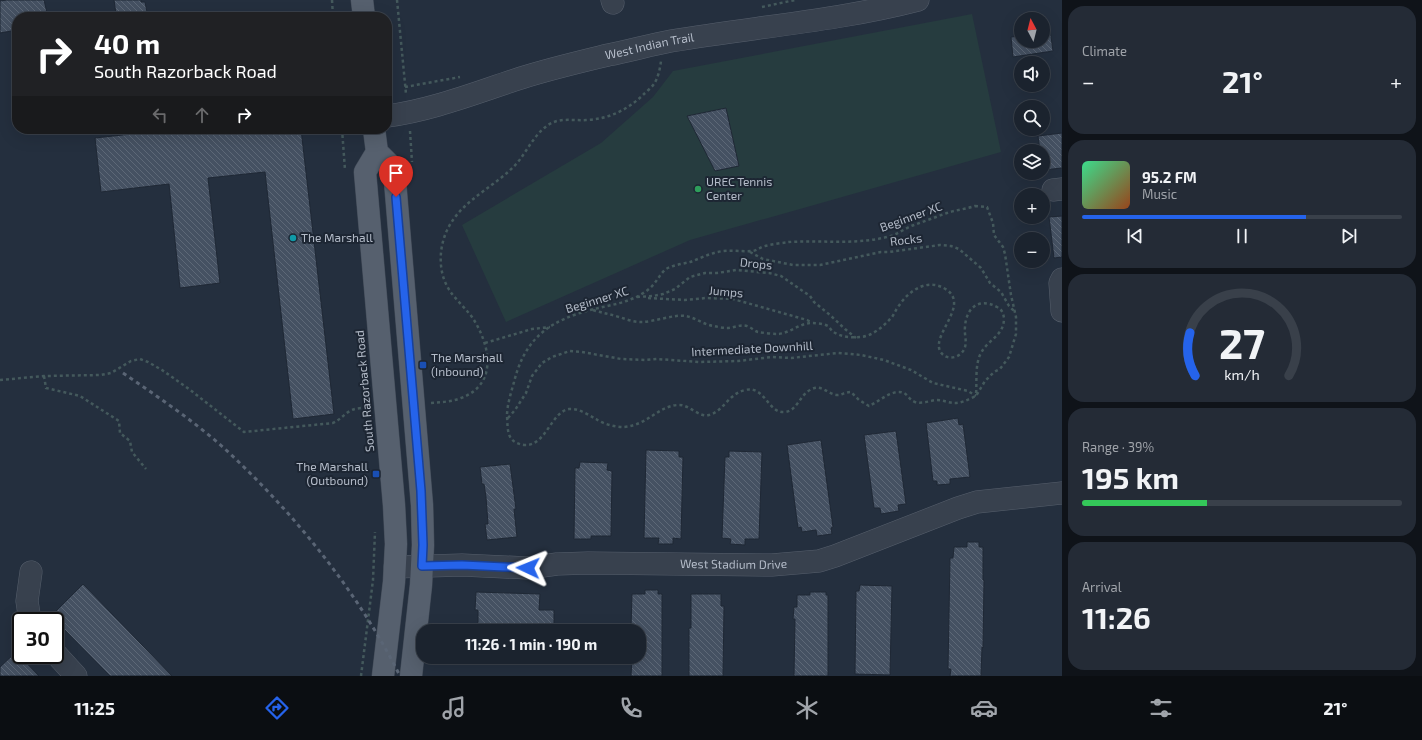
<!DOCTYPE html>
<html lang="en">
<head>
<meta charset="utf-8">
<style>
	:root { --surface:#1b232e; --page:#242b36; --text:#f1f3f6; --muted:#a0a4aa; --line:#39404a; --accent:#2563eb }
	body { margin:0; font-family:"Exo 2",sans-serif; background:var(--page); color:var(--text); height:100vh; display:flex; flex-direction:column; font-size:15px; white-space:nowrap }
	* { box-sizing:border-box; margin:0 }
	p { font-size:13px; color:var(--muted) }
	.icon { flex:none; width:22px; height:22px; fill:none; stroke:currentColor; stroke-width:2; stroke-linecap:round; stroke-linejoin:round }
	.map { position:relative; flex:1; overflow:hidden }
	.panel { display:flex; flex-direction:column; gap:6px; padding:6px; background:#0f1319; width:360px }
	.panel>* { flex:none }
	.guide { position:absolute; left:12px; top:12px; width:380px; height:122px; border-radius:16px; box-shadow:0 4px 16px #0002,0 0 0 1px var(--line); background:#202124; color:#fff; overflow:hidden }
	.needle { width:26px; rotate:353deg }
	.controls { position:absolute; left:1014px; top:12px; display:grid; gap:8px }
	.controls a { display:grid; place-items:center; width:36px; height:36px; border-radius:50%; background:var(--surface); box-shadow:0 4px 16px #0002,0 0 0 1px var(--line); font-size:20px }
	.speed { position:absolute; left:12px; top:612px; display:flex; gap:8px; font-size:20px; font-weight:700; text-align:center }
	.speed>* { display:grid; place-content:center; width:52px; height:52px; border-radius:50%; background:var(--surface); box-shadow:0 4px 16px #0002,0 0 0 1px var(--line); line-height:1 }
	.speed .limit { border:2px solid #111; border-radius:6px; background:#fff; color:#111 }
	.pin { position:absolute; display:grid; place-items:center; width:34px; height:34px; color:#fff; margin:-41px -17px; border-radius:50% 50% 50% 0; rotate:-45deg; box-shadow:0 0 4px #0007 }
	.pin .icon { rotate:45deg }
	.me { position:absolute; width:44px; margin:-22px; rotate:272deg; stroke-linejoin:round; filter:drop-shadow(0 0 3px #0008) }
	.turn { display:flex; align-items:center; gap:14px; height:84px; padding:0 16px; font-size:18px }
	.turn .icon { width:52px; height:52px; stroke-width:2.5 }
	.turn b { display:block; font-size:28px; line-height:34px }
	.lanes { display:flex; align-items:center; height:38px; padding:0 16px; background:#0003; justify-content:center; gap:20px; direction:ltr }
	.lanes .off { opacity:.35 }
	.big { font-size:30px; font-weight:700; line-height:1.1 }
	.panel .card { flex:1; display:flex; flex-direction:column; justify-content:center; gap:6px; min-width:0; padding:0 14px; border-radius:16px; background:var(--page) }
	.panel .dial { align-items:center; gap:0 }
	.dial svg { height:104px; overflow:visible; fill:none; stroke:var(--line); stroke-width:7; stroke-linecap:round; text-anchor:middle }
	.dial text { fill:var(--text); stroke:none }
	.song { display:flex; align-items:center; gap:12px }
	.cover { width:48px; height:48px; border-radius:6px; background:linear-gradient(135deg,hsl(150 70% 55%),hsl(20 70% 35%)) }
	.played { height:4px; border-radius:2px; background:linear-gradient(90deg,var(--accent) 70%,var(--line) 70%) }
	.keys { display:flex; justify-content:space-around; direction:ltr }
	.heat { display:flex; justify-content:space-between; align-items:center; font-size:22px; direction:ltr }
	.charge { height:6px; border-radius:3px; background:linear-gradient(90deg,#34c759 39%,var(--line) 0) }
	.trip { position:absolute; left:416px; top:624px; width:230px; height:40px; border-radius:16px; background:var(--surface); box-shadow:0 4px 16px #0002,0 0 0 1px var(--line); font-weight:700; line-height:40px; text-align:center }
	.dock { display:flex; height:64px; justify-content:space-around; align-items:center; background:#0b0e12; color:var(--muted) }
	.dock .icon { width:28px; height:28px }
	.dock .on { color:var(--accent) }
	.dock b { font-size:18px; color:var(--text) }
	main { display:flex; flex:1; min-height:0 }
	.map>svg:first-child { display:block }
</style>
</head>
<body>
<main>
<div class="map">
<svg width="1062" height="676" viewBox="0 0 1062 676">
	<defs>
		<pattern id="building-back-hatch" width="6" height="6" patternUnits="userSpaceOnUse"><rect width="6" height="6" fill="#455162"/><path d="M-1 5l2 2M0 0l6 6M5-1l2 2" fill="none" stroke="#5d6877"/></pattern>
	</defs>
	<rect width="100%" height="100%" fill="#242f3e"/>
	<!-- garden -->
	<path fill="#263c3f" d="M972 14 1001 152 690 240 506 322 462 225 601 143 653 97 673 71Z"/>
	<!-- building -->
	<path fill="url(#building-back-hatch)" stroke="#1f2835" d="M7 0H44L48 17H17V30L0 33V1Z
		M114 0H141V2H145L148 17H120V14H116Z
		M1050 29 1053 51 1013 57 1011 37 1019 36V33H1021V41H1043V30Z
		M726 108 739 166 715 171 687 116Z
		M177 129H301L334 414 293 419 265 172 208 178 220 283 180 288 169 184 101 192 95 138Z
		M1062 133V168L1043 170V151H1040L1038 136Z
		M1062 216V257L1054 258 1049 217Z
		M958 418 959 425 963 424 970 477 950 479V484L937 485V481H933L926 423Z
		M896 431 906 504 898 505 899 511 881 514 880 508H874L864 435Z
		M821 440 833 527 831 528 832 534 817 536 816 530 802 532 801 527 798 528 787 445Z
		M646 450 679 451V457H683L681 539 673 538V544H658L659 538H644Z
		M729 451 762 452 759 539H745V545L730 544 731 539 722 538 725 457H729Z
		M580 462 608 463 607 470 612 471 611 536H591V539H574L575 468H579Z
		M510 464 516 509H514L517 537 487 540 485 524H488L486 497 484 484H482L480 467Z
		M967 542H979V547H983V580H984L983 648 982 647 981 676H950L951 669H948L950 558H953L954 547H967Z
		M83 584 172 676H110L51 616Z
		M860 585 892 586 890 675 855 674 856 591H859Z
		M645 590H658V594H662V676H631L632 657H639V631H632V628H631L632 594H645Z
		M476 592 540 594 539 610H554V624H537L536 631H478V610H475Z
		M810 592H826V595H828V676H794L795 619H793L794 607H797V595H810Z
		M691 594H721V606H724L723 676H689V628H691Z
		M16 652 39 676H0V667Z"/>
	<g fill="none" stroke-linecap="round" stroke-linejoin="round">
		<defs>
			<g id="minor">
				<path d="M612 0 613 3"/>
				<path id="s1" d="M387 116C433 110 477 92 521 78 549 69 579 62 608 55 629 51 650 45 671 41 753 27 837 21 918 0"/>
				<path d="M1053 190 1062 189"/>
				<path d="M1062 279 1060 283 1062 311"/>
				<path id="s2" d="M395 567 462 565 528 568 557 564 588 563 772 565 819 561 835 556 958 508 977 502 1062 493"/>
				<path d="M30 621 27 601 31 572"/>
				<path d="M55 653 76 676"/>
			</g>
			<path id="major" d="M362 0 364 17
				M374 129 377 152 365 172 394 505 396 544 394 582 383 676
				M377 152 394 169 422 505 423 545 421 585 411 676"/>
		</defs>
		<!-- minor casing -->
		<use href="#minor" stroke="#565f6c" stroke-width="23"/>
		<!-- major casing -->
		<use href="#major" stroke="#414a57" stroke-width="23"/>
		<!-- path -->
		<path stroke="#44595c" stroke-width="2.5" stroke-dasharray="3 3" stroke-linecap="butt" d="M332 0 333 17
			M397 0 406 94
			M762 7 795 0
			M405 87 460 77
			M342 129 345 170
			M410 131 412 162
			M975 206 987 207 993 223 994 235 1003 247 1005 254 1011 295 1016 317V334L1009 357 1000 369 994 372 985 381 976 396C969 399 962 403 955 403 949 403 943 400 936 400 929 401 922 404 915 402 907 399 908 391 897 392 886 394 878 402 869 406L859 400 851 392C845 392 842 395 837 395 827 394 821 383 810 390 800 395 797 411 785 412 768 414 765 385 745 390 728 394 724 411 709 415 699 418 689 404 678 405 658 406 648 425 624 427 615 427 603 424 596 419 588 415 579 408 569 409 551 412 546 446 525 445 506 443 508 430 507 416 507 405 511 393 514 382 523 346 541 326 577 314 596 307 616 306 634 298 641 295 649 290 654 284 658 279 661 273 666 269 673 265 682 264 690 262 699 259 708 254 718 252 729 249 741 252 752 251 757 251 760 247 765 246 773 244 782 243 789 242 822 240 855 245 887 237 897 235 905 228 914 225 925 221 936 217 947 213 956 210 966 209 975 206Z
			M750 252 763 259 793 265H820L881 252H889L940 245 951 246 959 249 981 268 990 283 1001 292 1009 306 1015 312
			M637 297 653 296 663 294 675 289 690 277 705 273H717L736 270 769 273 781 276 810 296 814 302 830 315 845 329 856 338
			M648 298 685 300 706 298 733 299 807 320 811 322
			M593 310C602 313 610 314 619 317 626 319 633 322 641 322 654 322 674 314 686 316 696 318 704 325 714 326 718 327 723 328 727 328 734 328 740 324 747 326 751 327 754 331 758 332 764 333 772 334 778 334 790 333 800 323 812 323 817 323 824 324 828 326 830 328 831 330 832 331 840 337 852 338 861 337 872 336 883 327 891 318 894 315 895 311 898 307 909 290 928 277 947 290 969 306 932 334 940 351 946 362 962 358 965 347 967 340 964 334 965 327 966 308 979 297 997 307 1002 310 1003 312 1004 318 1004 337 987 339 980 355 975 366 977 382 976 394
			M485 343 532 329 550 327
			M44 376 46 388 80 396 119 421 120 433 130 441 132 452 146 469
			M0 380 44 376 101 375 111 373 131 361 140 359 148 362 162 370 189 389 244 432 333 423C341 419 343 415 350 411 355 408 361 408 366 408
			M431 403C441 402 451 402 461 398 499 384 490 344 472 317 463 305 452 297 446 284 437 265 440 240 451 223 467 197 498 185 518 162 528 149 535 134 548 125 560 117 573 121 586 120 609 119 627 110 643 95 646 92 651 88 654 84 658 78 660 69 661 61
			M508 418 515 410 526 393 532 376 542 363 552 357 570 351 582 352 621 359 645 360 657 359 699 362 738 361 772 357 791 358 838 353 861 355 884 360 911 370 933 383 968 391 976 396
			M361 676 373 580 375 532"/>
		<!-- minor -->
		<use href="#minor" stroke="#38414e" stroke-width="22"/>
		<!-- major -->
		<use href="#major" stroke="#56606e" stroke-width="22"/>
		<!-- rail -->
		<path stroke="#5a6575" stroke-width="3" stroke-dasharray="4 4" stroke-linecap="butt" d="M123 373C158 397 194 421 225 449 294 513 358 592 400 676"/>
	</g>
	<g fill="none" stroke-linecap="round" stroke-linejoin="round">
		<defs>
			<path id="route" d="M396 197 421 491 423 545 422 566 462 565 528 568"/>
		</defs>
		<!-- route casing -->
		<use href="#route" stroke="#184099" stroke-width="10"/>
		<!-- route -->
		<use href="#route" stroke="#2563eb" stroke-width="7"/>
	</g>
	<!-- markers -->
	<circle fill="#2e9e5b" stroke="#1d2633" stroke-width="1.5" cx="698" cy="189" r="4"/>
	<circle fill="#0f9aa8" stroke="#1d2633" stroke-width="1.5" cx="293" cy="238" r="4"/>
	<g fill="#1a4fb4" stroke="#1d2633" stroke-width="1.5">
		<rect x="419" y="361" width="8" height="8" rx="2"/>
		<rect x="372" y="470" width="8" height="8" rx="2"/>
	</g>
	<g text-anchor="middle" stroke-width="4" stroke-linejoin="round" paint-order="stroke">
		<!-- street labels -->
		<g font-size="12" fill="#b4bcc9" stroke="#1d2633">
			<text dy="4" stroke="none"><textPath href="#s1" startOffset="272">West Indian Trail</textPath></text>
			<text transform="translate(911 217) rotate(-20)" y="4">Beginner XC</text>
			<text transform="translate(906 240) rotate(-7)" y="4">Rocks</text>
			<text transform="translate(756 264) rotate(6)" y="4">Drops</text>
			<text transform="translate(726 292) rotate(5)" y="4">Jumps</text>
			<text transform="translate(597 300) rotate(-17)" y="4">Beginner XC</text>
			<text transform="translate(752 349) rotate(-3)" y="4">Intermediate Downhill</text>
			<text transform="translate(365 391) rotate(-95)" y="4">South Razorback Road</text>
			<text dy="4" stroke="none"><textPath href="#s2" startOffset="339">West Stadium Drive</textPath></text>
		</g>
		<!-- poi labels -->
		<g font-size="12" fill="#b4bcc9" stroke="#1d2633" text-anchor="start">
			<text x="706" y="186">UREC Tennis<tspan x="706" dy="14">Center</tspan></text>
			<text x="301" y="242">The Marshall</text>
			<text x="431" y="362">The Marshall<tspan x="431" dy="14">(Inbound)</tspan></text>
			<text x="368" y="471" text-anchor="end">The Marshall<tspan x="368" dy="14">(Outbound)</tspan></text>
		</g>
	</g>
</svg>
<div class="controls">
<a><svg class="needle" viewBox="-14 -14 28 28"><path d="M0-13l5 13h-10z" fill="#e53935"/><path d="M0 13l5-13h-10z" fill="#a0a4aa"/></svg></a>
<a><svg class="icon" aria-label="sound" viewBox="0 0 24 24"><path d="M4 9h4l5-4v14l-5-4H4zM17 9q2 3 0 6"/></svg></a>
<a><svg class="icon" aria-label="search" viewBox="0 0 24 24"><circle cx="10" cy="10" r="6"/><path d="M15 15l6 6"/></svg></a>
<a><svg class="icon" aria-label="layers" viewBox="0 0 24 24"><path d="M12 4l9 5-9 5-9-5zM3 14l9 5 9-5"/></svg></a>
<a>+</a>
<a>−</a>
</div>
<div class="speed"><div class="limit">30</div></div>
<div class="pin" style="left:396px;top:197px;background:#d93025"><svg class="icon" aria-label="arrive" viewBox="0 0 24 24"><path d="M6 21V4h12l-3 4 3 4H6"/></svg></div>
<svg class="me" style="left:528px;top:568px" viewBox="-20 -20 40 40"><path d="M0-17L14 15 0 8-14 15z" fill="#2563eb" stroke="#fff" stroke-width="4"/></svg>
<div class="trip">11:26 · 1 min · 190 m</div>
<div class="guide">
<div class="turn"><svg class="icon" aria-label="right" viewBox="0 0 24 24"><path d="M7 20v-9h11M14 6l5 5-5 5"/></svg><div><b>40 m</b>South Razorback Road</div></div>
<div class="lanes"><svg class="icon off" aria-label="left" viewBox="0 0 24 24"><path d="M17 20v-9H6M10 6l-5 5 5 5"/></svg><svg class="icon off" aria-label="ahead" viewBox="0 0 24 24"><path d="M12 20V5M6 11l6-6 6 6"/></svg><svg class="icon" aria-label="right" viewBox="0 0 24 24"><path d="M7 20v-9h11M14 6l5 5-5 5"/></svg></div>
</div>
</div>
<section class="panel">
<div class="card"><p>Climate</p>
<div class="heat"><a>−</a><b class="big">21°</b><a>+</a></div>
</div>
<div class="card">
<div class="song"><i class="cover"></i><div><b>95.2 FM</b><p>Music</p></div></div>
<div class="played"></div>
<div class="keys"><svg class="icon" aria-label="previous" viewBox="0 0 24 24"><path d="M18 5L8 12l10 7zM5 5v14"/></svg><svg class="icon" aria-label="pause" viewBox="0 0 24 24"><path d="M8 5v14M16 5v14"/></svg><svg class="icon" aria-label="next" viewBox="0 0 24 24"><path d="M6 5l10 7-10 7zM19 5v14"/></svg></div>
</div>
<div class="card dial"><svg viewBox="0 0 100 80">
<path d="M14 69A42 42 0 1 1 86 69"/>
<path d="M14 69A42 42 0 0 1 10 36" stroke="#2563eb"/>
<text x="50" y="56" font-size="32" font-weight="700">27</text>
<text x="50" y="72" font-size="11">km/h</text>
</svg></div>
<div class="card"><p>Range · 39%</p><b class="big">195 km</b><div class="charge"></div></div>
<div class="card"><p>Arrival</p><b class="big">11:26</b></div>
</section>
</main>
<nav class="dock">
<b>11:25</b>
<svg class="icon on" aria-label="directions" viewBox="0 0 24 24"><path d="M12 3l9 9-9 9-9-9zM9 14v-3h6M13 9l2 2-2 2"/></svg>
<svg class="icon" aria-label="music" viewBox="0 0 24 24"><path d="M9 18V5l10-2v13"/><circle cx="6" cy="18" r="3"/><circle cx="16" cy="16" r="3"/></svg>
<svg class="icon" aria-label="phone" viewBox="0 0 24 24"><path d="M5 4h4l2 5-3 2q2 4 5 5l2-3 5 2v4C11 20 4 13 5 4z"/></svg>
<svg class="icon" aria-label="climate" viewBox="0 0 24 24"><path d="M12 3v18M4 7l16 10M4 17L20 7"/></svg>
<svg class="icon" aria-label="car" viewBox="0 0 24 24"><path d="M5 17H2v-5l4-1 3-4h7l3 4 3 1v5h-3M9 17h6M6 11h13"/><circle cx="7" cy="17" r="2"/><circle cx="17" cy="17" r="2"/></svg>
<svg class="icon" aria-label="filters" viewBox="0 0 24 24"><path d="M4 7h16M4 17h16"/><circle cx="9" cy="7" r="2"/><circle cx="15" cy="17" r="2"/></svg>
<b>21°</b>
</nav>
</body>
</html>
